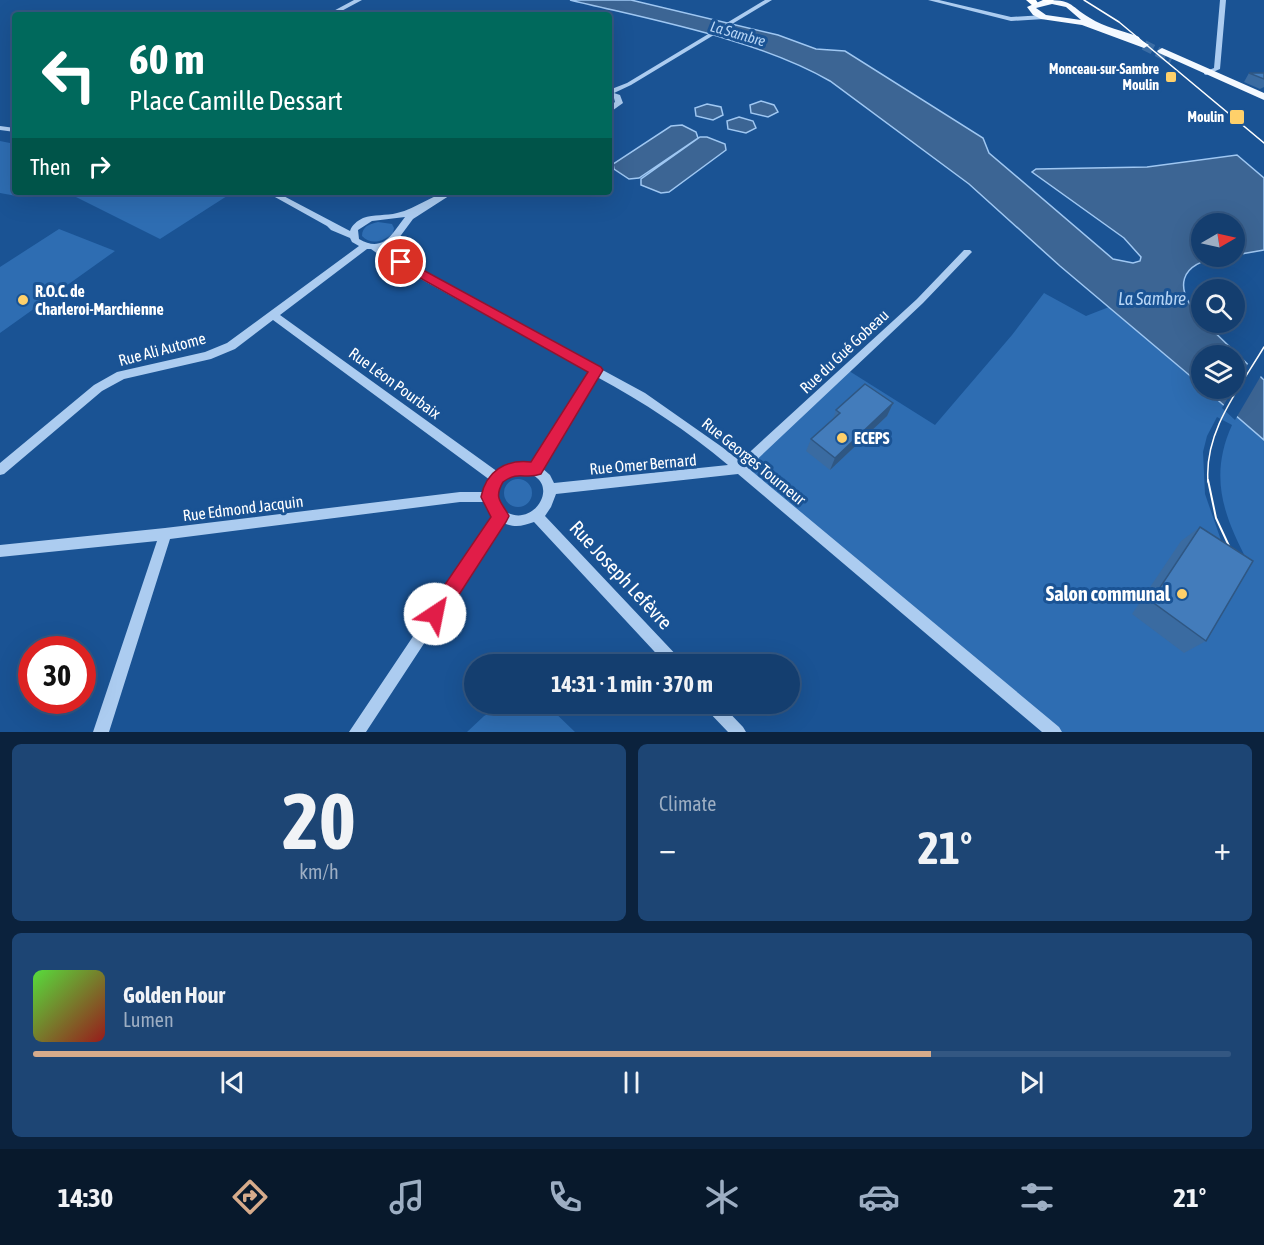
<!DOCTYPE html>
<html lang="en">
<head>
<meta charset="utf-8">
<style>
	:root { --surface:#143e6f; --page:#1d4574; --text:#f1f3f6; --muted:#9daec3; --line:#335782; --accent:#d6ab8b }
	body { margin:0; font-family:"Asap Condensed",sans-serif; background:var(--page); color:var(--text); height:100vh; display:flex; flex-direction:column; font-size:22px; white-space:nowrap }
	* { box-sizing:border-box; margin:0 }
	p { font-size:20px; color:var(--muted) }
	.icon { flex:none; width:33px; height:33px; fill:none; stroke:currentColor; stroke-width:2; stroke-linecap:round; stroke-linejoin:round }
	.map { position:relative; height:732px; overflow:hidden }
	.panel { display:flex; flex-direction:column; gap:12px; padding:12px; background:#0b223d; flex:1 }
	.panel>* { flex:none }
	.top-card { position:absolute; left:12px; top:12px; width:600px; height:183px; border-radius:6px; box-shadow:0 6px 24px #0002,0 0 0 2px var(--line); background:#00695c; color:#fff; overflow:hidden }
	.needle { width:39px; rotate:81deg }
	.fabs { position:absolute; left:1191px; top:213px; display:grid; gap:12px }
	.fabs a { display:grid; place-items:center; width:54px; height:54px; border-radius:50%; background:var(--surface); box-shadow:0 6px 24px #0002,0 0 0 2px var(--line); font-size:30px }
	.speed { position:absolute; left:18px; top:636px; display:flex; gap:12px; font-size:30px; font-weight:700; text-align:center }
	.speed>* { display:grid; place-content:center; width:78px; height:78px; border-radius:50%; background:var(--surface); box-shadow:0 6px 24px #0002,0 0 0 2px var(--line); line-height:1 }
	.speed .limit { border:9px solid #d22; background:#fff; color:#111 }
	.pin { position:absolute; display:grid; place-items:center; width:51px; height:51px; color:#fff; margin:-26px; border:3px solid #fff; border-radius:50%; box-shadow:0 2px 6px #0007 }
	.me { position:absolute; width:66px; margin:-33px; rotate:34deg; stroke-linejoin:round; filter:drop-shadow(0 0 4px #0008) }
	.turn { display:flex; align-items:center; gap:21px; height:126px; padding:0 18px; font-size:27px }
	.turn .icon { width:78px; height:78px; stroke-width:2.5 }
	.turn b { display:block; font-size:42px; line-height:51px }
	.then { display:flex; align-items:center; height:57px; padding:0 18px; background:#0003; gap:12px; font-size:22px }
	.big { font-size:45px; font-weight:700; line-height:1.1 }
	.panel .tile { flex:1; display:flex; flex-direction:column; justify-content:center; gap:9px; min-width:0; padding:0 21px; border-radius:9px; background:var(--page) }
	.panel .dial { align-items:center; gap:0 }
	.dial b { font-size:78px; line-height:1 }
	.song { display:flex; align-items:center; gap:18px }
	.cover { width:72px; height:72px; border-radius:9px; background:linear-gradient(135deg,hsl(110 70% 55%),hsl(0 70% 35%)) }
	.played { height:6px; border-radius:3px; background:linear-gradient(90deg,var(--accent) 75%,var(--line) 75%) }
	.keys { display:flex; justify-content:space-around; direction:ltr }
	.heat { display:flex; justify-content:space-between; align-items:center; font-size:33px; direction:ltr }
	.panel .tiles { flex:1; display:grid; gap:12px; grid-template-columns:1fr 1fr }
	.tile:last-child { grid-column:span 2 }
	.trip { position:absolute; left:464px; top:654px; width:336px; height:60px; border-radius:30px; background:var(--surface); box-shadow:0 6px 24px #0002,0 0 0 2px var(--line); font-weight:700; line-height:60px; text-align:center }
	.tab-bar { display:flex; height:96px; justify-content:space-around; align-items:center; background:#08192c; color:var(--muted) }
	.tab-bar .icon { width:42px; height:42px }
	.tab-bar .on { color:var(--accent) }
	.tab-bar b { font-size:27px; color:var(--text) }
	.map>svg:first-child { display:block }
</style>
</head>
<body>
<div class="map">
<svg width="1264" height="732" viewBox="0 0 1264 732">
	<rect width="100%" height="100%" fill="#1a5394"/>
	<!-- green -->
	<path fill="#2e6db2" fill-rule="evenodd" d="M0 141 15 144V192H29L22 197 0 193Z
		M81 192H217L227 196 160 239 74 196Z
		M378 222 392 224 394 228 393 233C385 241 371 246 362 236 362 226 370 224 378 222Z
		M59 229 115 251 0 333V267Z
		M1044 293 1086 316 1109 307 1264 440V732H1054L739 469 846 369 935 425 1012 335ZM1217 417 1232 425C1209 476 1223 515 1248 562L1222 543 1205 494 1203 452 1207 436Z
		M504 493a14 14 0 1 1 28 0a14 14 0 1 1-28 0Z
		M507 704H546L575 732H467L484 716Z"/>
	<!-- water -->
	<path fill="#3c6594" stroke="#9fc7f2" stroke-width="1.5" d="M570 0H631L778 35 816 49 845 51 983 138 989 153 1113 259 1133 263 1140 261 1141 257 1124 238 1032 172 1036 169 1147 167 1237 155 1264 178V250L1235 255 1234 224H1202V256L1222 257C1178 263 1173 288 1201 319L1202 322 1205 323 1264 380V440L1205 389 1234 388V356H1202L1201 385 1060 266 969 184 830 81C757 39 652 20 570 0Z
		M761 101 774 105 778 112 768 117 751 113 750 105Z
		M707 104 721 107 723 115 713 120 696 116 695 108Z
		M739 117 753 121 756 128 746 133 728 129 727 121Z
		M682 125 696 132 698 138 639 178 629 179 614 169 613 164 671 126Z
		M700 137H707L725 144 726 150 669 192 661 193 641 185V179Z"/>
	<!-- pier -->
	<path fill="#1a5394" d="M1249 362 1262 374 1235 420 1222 408Z"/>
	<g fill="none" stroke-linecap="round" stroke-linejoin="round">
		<!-- major-tunnel -->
		<path stroke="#3c6da4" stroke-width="10" stroke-dasharray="10 4.5" stroke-linecap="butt" d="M1144 45 1172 59"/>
		<!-- minor -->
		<path fill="#acccf0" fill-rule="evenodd" d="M354 0H362L334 15H326Z
			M765 0H772L631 85 614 93 620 95 623 103 609 113V107L615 102 614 98 609 96V90L627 83Z
			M928 0H939L1011 17 1044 15 1047 17 1044 19 1011 21Z
			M1220 0H1226L1220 69 1206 75 1204 74V72L1214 68Z
			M289 12 295 15H287V13Z
			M0 126 15 128V132L0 130Z
			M266 192H276L350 231C352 225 357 221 363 218 374 214 386 216 397 213 417 209 434 192 455 192L413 219 396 242 382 248 394 257 645 393 722 447 740 461 917 299 964 250H970L972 252 970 254 923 303 748 468 1059 727 1062 732H1042L738 474 556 494 551 507 545 516 680 659 682 664H666L534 522C523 526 515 528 503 523L366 732H349L493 517 486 502H460L170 539 109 732H93L157 541 0 557V545L165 528 460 492H486L490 480 273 320 235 349 211 359 124 379 102 391 4 474 0 475V463L94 385 117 372 205 352 227 343 359 246 352 242 350 238 331 230 327 226ZM405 217C393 232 384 254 359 239L358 230 372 221ZM367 249H371L388 261 589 372 532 464 518 462 498 472 280 315ZM597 377C643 402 688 431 728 465L554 483 550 475 542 468ZM519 472C564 475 538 527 508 513 493 506 495 487 507 478 510 476 515 474 519 472Z
			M704 704H721L743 727 746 732H728L706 709Z"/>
		<!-- major -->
		<path fill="#f4f9ff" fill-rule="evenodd" d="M1043 0C1074 0 1067 4 1090 18 1104 27 1124 31 1139 37L1140 40 1149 45 1144 48 1082 25 1041 19 1033 15 1027 7ZM1052 4 1066 7 1081 20 1046 15 1036 8Z
			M1162 48 1264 93V100L1159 53 1157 51Z"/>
		<!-- highway -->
		<path fill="#fff" fill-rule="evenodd" d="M1026 0H1036L1038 3 1033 6Z
			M1042 0H1053L1054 1 1049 4Z"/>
		<!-- tram-far1 -->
		<path stroke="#fff" stroke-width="1.5" d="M1084 0 1119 22 1264 143
			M1208 482C1204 431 1239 389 1264 347"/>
		<!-- tram -->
		<path stroke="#fff" stroke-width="2" d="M1208 480 1216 518 1236 561"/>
	</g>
	<!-- wall -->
	<path fill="#3a6ba1" d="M1249 73H1264V87L1260 89 1244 82Z
		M893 403 887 416 830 470 806 451 811 439 833 419 836 410Z
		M1200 527 1206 641 1184 653 1132 614 1181 541Z"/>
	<!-- shaded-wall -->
	<path fill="#2f5783" d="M893 403 887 416 830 470 835 458Z"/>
	<!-- building -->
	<path fill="#437cbb" stroke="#2f5783" stroke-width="1.5" d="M1249 73H1264V79Z
		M865 384 893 403 835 458 811 439 840 413 836 410Z
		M1200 527 1253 561 1206 641 1151 601Z"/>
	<!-- route -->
	<path fill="#e11d48" stroke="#92132f" stroke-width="1.5" d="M401 258 601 367 603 370 541 474C525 480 519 470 503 482 493 499 502 502 509 516L506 522 442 621 435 623 429 621 427 614 429 608 491 517 481 497C486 471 506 459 531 462L588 372 397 265V260Z"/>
	<!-- markers -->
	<g fill="#ffd06a" stroke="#1a5394" stroke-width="2">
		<rect x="1165" y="71" width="12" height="12" rx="3"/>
		<rect x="1229" y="109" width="16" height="16" rx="3"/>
		<circle cx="23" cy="300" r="6"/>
		<circle cx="842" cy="438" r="6"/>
		<circle cx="1182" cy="594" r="6"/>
	</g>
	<g text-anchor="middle" stroke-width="6" stroke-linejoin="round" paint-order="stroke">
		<!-- far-poi labels -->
		<g font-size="14" font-weight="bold" fill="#fff" stroke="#1a5394" text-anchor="end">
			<text x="1159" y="74">Monceau-sur-Sambre<tspan x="1159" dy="16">Moulin</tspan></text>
			<text x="1224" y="122">Moulin</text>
		</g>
		<!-- far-water labels -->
		<g font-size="15" font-style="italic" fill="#b8d6f6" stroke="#1a5394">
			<text transform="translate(738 34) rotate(16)" y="5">La Sambre</text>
		</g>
		<!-- poi labels -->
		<g font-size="16" font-weight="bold" fill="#fff" stroke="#1a5394" text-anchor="start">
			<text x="35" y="297">R.O.C. de<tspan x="35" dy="18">Charleroi-Marchienne</tspan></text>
			<text x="854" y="444">ECEPS</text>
		</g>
		<!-- street labels -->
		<g font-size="16" fill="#fff" stroke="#1a5394">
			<text transform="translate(162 349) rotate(-15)" y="6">Rue Ali Autome</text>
			<text transform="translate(844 351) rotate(-43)" y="6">Rue du Gué Gobeau</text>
			<text transform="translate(395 383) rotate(36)" y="6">Rue Léon Pourbaix</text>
			<text transform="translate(754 461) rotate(39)" y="6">Rue Georges Tourneur</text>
			<text transform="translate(643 464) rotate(-5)" y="6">Rue Omer Bernard</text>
			<text transform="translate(243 508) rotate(-7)" y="6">Rue Edmond Jacquin</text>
		</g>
		<!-- water labels -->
		<g font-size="18" font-style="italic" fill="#b8d6f6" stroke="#1a5394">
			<text x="1152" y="305">La Sambre</text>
		</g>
		<!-- near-street labels -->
		<g font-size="20" fill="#fff" stroke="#1a5394">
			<text transform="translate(621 575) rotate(47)" y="7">Rue Joseph Lefèvre</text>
		</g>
		<!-- near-poi labels -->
		<g font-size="20" font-weight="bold" fill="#fff" stroke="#1a5394" text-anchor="end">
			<text x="1170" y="601">Salon communal</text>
		</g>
	</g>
</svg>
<div class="fabs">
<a><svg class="needle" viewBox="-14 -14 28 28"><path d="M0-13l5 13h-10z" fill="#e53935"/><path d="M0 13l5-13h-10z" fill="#9daec3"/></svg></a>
<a><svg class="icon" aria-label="search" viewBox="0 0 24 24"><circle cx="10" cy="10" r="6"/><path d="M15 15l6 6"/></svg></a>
<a><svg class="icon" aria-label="layers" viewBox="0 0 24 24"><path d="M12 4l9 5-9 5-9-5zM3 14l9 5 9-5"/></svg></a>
</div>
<div class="speed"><div class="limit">30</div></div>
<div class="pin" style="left:401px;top:262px;background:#d93025"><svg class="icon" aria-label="arrive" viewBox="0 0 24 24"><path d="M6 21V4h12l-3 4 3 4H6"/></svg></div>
<svg class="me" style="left:435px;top:614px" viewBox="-20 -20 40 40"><circle r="19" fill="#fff"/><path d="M0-13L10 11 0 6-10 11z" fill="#e11d48"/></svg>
<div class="trip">14:31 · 1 min · 370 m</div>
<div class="top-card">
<div class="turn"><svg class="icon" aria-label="left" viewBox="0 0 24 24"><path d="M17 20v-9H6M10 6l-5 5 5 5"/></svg><div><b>60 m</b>Place Camille Dessart</div></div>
<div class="then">Then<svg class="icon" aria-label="right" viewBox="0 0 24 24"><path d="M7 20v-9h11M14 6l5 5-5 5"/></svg></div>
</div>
</div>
<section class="panel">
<div class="tiles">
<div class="tile dial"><b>20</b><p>km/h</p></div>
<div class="tile"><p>Climate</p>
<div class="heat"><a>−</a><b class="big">21°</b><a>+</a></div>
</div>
<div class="tile">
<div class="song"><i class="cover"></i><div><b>Golden Hour</b><p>Lumen</p></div></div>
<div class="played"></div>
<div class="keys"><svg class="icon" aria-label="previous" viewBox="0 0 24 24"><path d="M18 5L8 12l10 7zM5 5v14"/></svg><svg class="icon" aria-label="pause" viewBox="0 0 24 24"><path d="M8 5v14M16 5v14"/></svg><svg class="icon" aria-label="next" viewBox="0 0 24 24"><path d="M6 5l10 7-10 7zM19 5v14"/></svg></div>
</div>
</div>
</section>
<nav class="tab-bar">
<b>14:30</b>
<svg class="icon on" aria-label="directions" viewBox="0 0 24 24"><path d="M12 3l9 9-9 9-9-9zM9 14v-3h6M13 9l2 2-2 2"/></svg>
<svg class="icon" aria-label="music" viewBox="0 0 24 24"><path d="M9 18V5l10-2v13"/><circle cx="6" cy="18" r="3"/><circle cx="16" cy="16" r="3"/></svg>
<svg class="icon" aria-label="phone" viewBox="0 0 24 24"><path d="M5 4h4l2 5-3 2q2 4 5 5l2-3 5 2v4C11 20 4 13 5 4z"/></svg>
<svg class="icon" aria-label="climate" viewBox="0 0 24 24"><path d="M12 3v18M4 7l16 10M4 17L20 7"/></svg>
<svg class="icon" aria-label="car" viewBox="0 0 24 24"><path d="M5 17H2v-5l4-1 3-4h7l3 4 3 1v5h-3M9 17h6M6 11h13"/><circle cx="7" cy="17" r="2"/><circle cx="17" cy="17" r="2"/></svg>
<svg class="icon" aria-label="filters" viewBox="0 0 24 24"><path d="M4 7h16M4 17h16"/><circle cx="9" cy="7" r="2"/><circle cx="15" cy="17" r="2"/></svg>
<b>21°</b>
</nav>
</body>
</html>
